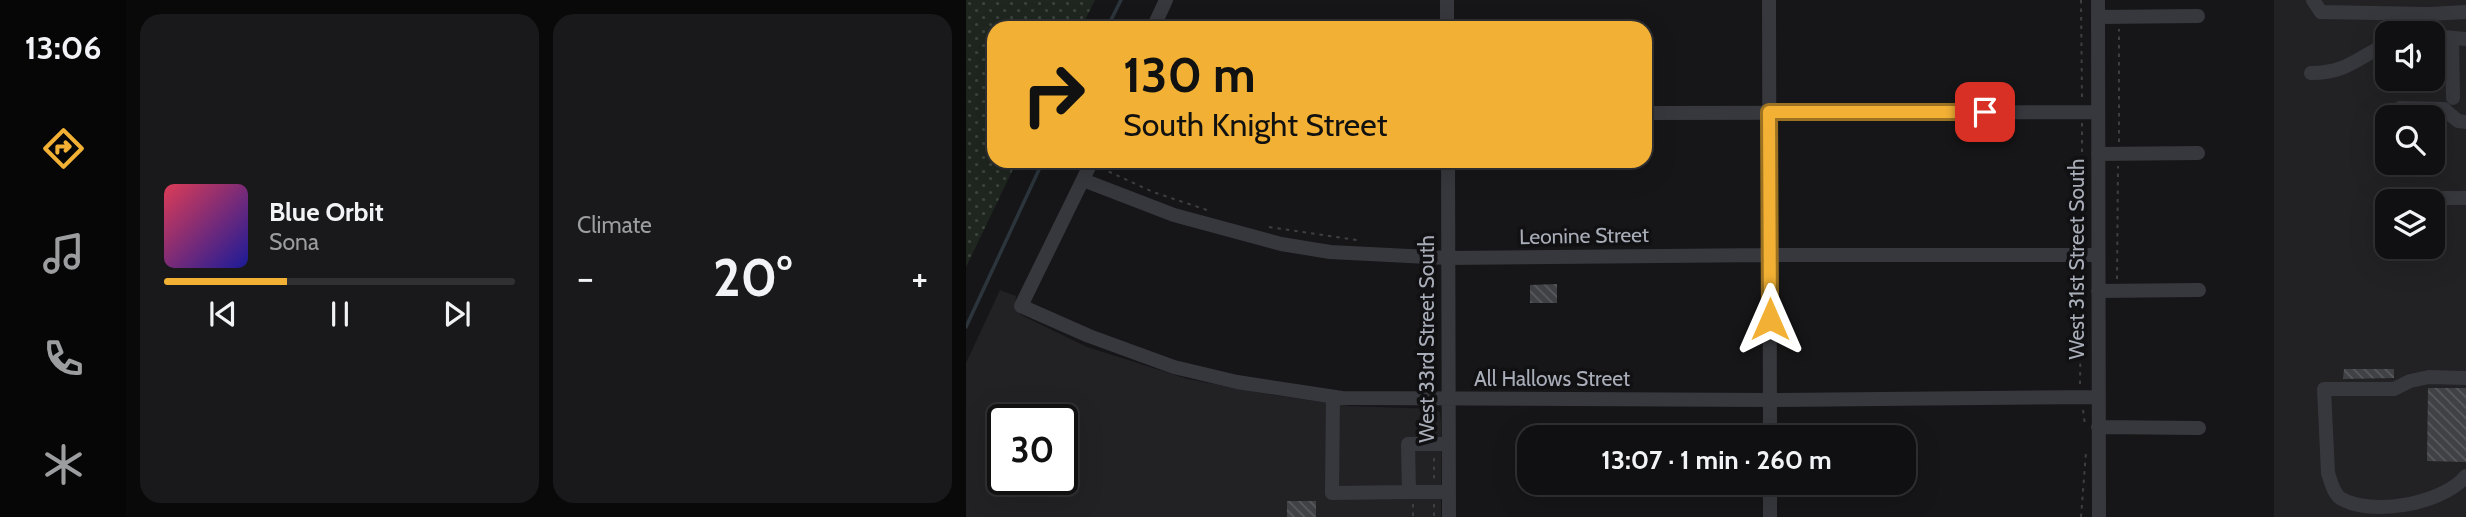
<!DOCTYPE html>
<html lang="en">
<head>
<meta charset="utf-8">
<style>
	:root { --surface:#101012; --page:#19191b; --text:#f1f3f6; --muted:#9c9d9f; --line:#303032; --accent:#f2b134 }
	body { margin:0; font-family:Cabin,sans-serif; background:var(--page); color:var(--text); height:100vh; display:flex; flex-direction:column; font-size:26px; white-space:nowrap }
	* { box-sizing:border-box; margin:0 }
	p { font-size:23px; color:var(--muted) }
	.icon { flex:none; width:38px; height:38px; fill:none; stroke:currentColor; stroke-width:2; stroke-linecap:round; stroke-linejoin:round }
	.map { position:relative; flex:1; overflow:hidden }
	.side { display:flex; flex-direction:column; gap:14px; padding:14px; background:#09090a; width:840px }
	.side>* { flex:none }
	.banner { position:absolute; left:21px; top:21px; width:665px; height:147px; border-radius:21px; box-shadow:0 7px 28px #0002,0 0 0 2px var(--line); background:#f2b134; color:#111; overflow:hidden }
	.buttons { position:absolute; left:1409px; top:21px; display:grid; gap:14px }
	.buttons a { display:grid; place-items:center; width:70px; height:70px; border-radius:14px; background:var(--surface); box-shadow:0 7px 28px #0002,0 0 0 2px var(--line); font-size:35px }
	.speed { position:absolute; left:21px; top:404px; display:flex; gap:14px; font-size:35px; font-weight:700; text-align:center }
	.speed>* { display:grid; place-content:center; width:91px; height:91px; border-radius:50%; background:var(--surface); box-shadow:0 7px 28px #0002,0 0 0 2px var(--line); line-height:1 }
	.speed .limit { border:4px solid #111; border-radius:10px; background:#fff; color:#111 }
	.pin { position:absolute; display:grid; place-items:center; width:60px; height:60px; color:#fff; margin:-30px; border-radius:14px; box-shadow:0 4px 10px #0006 }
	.me { position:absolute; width:77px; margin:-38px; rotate:0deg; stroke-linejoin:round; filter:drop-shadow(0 0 5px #0008) }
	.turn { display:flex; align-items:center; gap:24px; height:147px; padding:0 21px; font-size:32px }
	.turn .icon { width:91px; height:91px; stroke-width:2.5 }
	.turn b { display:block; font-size:49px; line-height:60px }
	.big { font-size:52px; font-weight:700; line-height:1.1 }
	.side .tile { flex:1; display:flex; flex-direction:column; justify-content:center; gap:10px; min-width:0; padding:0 24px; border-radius:21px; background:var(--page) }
	.song { display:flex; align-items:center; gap:21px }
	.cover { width:84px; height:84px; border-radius:10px; background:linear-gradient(135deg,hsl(350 70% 55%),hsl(240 70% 35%)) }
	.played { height:7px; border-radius:4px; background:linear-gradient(90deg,var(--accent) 35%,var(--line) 35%) }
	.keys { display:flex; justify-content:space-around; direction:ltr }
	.heat { display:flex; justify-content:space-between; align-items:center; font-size:38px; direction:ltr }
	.side .tiles { flex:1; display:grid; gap:14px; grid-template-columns:repeat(2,1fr) }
	.trip { position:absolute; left:551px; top:425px; width:399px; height:70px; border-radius:21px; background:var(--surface); box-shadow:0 7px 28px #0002,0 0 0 2px var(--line); font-weight:700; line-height:70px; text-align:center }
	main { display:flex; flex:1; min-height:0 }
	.tabs { display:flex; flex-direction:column; width:126px; justify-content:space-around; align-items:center; background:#060607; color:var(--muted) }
	.tabs .icon { width:49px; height:49px }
	.tabs .selected { color:var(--accent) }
	.tabs b { font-size:32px; color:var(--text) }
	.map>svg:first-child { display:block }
</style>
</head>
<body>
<main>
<nav class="tabs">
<b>13:06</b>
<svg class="icon selected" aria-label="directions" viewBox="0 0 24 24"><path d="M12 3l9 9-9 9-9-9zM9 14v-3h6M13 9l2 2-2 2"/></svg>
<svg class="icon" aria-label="music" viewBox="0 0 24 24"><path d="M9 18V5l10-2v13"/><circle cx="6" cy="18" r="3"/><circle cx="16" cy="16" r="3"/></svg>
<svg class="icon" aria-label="phone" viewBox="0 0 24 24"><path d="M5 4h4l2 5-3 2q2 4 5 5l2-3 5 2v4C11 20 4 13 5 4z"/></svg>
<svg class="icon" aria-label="climate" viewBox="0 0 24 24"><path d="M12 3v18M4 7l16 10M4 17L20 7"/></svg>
</nav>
<section class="side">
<div class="tiles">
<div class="tile">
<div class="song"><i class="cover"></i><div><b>Blue Orbit</b><p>Sona</p></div></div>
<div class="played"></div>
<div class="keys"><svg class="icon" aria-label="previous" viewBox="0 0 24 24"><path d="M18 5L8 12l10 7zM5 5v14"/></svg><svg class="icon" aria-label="pause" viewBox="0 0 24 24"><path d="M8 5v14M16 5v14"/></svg><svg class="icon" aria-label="next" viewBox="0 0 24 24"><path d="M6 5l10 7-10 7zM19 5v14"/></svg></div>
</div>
<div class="tile"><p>Climate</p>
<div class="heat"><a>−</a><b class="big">20°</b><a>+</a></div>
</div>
</div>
</section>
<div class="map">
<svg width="1500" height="517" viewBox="0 0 1500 517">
	<defs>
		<pattern id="grass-dots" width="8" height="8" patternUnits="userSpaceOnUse" patternTransform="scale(1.75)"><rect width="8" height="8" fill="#1e261f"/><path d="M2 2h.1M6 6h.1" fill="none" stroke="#3c433d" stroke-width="1.8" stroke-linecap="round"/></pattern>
		<pattern id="building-back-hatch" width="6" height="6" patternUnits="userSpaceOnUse" patternTransform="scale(1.75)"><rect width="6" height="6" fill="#404145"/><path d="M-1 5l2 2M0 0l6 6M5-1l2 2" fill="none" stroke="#595a5e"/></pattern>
	</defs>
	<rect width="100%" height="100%" fill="#161618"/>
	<!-- built -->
	<path fill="#222225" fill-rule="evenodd" d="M1308 0H1500V517H1308ZM1421 33H1466V79H1421ZM1421 117H1466V163H1421ZM1421 201H1466V247H1421Z
		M34 290 50 296 49 307 55 315 121 347 222 379 300 394 384 406 470 409 474 413 475 423V517H0V363ZM37 420H96V480H37Z"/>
	<!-- grass -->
	<path fill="url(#grass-dots)" d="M0 0H129L115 28H28V161H51L0 267Z"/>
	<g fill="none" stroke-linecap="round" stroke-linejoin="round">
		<!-- stream -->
		<path stroke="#2c353c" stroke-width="3.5" d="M141 28 155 0
			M0 327 77 161"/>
	</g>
	<!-- building -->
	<path fill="url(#building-back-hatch)" d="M591 284V303H564V285Z
		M1378 369H1428V378L1377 379Z
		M1462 388H1500V462L1461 461Z
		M321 501H350V517H321Z"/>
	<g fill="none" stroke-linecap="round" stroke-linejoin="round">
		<!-- path -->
		<path stroke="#3d3f44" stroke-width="2" stroke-dasharray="3.5 5" stroke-linecap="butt" d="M1115 0 1116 100
			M1116 123V244
			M1153 142V29
			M135 168 187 192 244 211
			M303 227 391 240
			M1151 279 1152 166
			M1114 384 1116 267
			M1117 410 1119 425
			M468 413V432
			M468 458V481
			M447 504V517
			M468 504V517
			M1115 517 1120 452"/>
		<!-- minor -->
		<path stroke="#37383d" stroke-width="14" d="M481 0V28
			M803 0 804 438
			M1132 0 1133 517
			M1347 0 1355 12 1463 14 1500 12
			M1132 17 1232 16
			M187 28 200 0
			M1466 36 1500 39
			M1486 38 1487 98
			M1345 73C1381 73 1391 58 1421 44
			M1434 108 1478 109 1492 121 1500 122
			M679 113 1132 112
			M1132 154 1232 153
			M126 161 55 306 123 336 208 367 271 382 376 398 803 400 1132 397
			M482 161 483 517
			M117 180 208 215 315 244 364 252 482 258 804 255H1132
			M1477 198H1500
			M1132 291 1233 290
			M1500 378 1463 377 1444 381 1428 389H1358L1362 473C1365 482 1367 492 1374 498 1405 517 1477 504 1500 476
			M367 397 366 493 443 492
			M1132 427 1233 428
			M483 444H442L443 492H483
			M804 483V517"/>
	</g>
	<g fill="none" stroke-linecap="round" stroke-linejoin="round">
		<defs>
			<path id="route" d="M804 319 803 112H1019"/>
		</defs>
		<!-- route casing -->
		<use href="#route" stroke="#9d7322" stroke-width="18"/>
		<!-- route -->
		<use href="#route" stroke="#f2b134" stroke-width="12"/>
	</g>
	<g text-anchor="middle" stroke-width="7" stroke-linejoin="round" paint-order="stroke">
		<!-- street labels -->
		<g font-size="21" fill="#a8adb8" stroke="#111113">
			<text transform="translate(618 236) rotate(-1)" y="7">Leonine Street</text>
			<text transform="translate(1111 259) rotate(-90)" y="7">West 31st Street South</text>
			<text transform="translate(461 339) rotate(-90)" y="7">West 33rd Street South</text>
			<text x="586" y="386">All Hallows Street</text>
		</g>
	</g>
</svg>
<div class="buttons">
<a><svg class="icon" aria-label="sound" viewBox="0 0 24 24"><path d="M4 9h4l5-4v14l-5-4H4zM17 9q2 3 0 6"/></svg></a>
<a><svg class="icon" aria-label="search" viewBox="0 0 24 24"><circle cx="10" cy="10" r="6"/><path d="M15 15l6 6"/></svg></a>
<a><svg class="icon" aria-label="layers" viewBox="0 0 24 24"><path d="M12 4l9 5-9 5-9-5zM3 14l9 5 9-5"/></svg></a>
</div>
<div class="speed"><div class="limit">30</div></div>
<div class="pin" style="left:1019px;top:112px;background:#d93025"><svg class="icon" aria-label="arrive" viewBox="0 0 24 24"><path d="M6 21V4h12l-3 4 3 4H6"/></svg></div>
<svg class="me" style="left:804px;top:319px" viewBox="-20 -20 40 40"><path d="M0-17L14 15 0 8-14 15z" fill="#f2b134" stroke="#fff" stroke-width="4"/></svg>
<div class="trip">13:07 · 1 min · 260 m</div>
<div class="banner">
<div class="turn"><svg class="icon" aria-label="right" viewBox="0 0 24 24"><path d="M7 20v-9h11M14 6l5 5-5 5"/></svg><div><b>130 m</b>South Knight Street</div></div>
</div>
</div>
</main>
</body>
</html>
